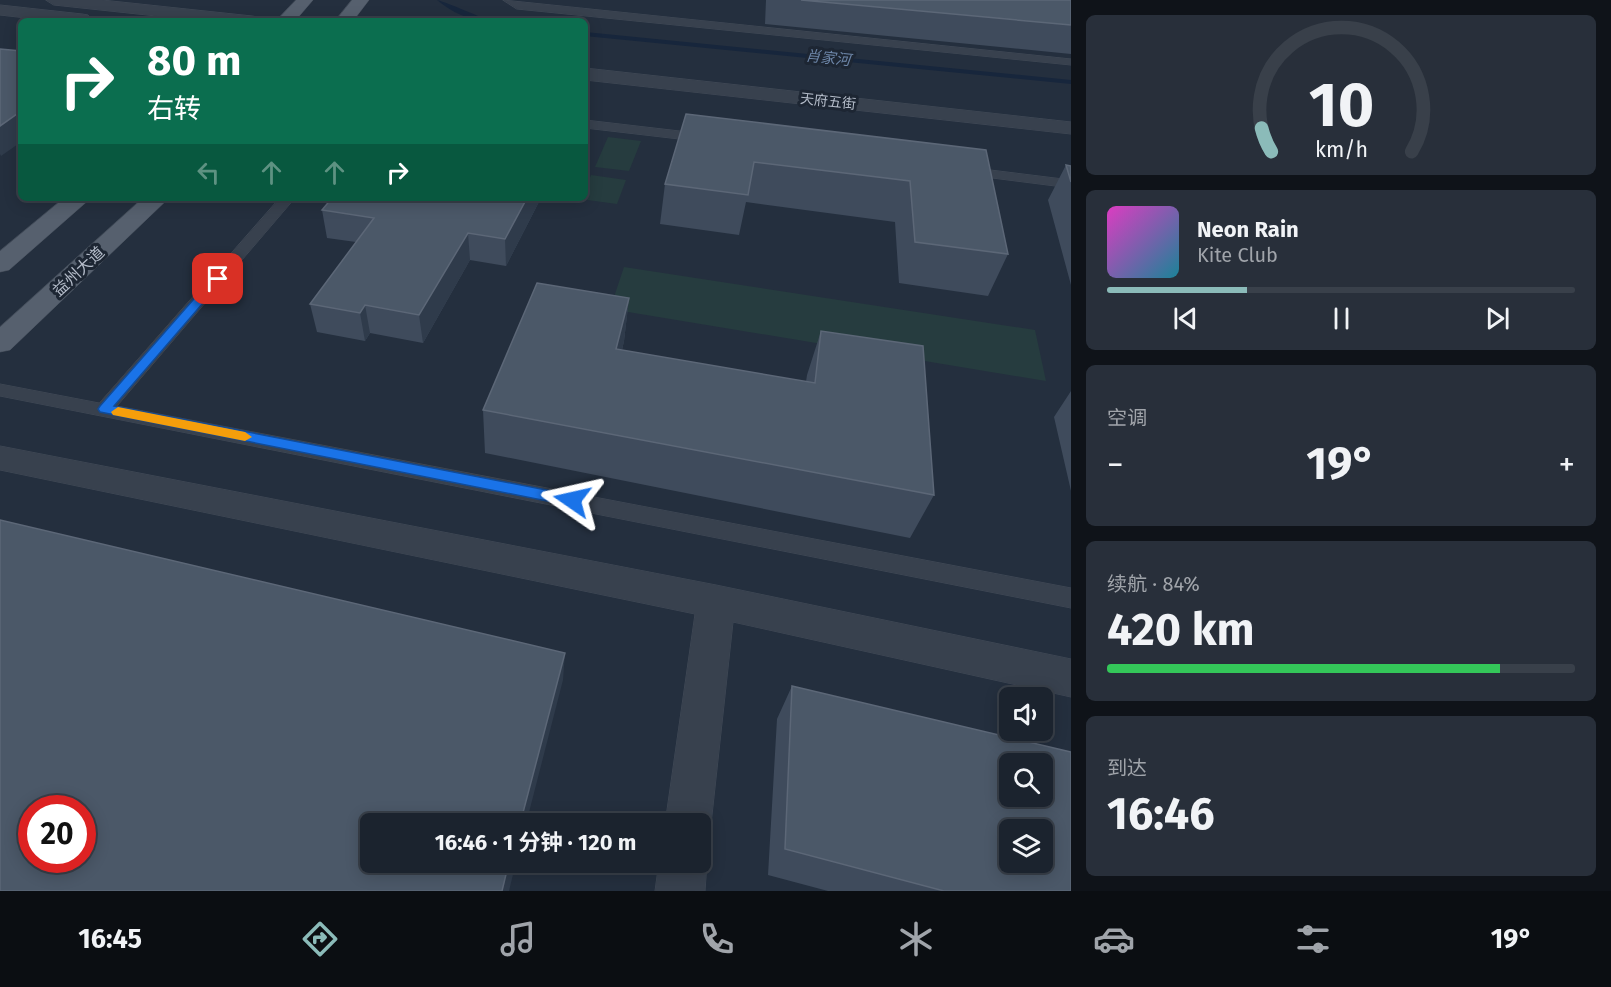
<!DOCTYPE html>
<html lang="zh">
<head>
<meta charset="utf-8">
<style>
	:root { --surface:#1b232e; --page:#282f3a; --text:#f1f3f6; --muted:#a0a4aa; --line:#39404a; --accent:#8bbbb9 }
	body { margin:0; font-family:"Fira Sans","Noto Sans SC",sans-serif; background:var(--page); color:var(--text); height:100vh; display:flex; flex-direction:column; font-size:22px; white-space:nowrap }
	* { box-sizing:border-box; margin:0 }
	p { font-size:20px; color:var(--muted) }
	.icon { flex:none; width:33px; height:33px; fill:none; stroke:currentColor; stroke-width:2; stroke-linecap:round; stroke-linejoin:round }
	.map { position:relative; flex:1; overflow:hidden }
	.side { display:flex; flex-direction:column; gap:15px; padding:15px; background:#0f1319; width:540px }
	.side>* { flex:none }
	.guide { position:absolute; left:18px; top:18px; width:570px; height:183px; border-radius:9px; box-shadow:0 3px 15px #0003,0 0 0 2px var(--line); background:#0b6e4f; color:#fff; overflow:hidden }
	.fabs { position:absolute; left:999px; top:687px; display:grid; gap:12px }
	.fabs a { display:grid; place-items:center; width:54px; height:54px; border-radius:9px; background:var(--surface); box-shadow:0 3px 15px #0003,0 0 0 2px var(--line); font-size:30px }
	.speed { position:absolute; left:18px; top:795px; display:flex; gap:12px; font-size:30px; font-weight:700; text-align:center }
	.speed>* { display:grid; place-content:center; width:78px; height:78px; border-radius:50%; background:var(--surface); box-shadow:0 3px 15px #0003,0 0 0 2px var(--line); line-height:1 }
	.speed .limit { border:9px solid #d22; background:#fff; color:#111 }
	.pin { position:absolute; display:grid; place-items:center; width:51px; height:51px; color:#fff; margin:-26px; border-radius:12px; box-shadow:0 3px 9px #0006 }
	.me { position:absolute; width:66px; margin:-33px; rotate:281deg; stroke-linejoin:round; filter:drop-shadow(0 0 4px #0008) }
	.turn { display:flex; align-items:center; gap:21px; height:126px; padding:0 30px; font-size:27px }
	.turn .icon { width:78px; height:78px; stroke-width:2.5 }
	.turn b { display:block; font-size:42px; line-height:51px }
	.lanes { display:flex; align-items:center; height:57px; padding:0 30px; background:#0003; justify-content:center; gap:30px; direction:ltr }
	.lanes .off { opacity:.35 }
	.big { font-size:45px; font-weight:700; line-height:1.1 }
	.side .tile { flex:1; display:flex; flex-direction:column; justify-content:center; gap:9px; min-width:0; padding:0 21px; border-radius:9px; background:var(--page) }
	.side .dial { align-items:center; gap:0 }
	.dial svg { height:156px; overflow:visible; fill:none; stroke:var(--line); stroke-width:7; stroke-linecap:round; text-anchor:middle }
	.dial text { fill:var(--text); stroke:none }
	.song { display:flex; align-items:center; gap:18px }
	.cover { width:72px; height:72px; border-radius:9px; background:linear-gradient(135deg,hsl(310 70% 55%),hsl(190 70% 35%)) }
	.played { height:6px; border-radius:3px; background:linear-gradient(90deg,var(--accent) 30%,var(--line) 30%) }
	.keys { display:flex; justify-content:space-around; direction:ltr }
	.heat { display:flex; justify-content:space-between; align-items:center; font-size:33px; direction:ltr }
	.charge { height:9px; border-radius:4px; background:linear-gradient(90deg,#34c759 84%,var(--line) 0) }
	.trip { position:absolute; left:360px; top:813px; width:351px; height:60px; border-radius:9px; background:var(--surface); box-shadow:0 3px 15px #0003,0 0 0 2px var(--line); font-weight:700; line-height:60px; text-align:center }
	.menu { display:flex; height:96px; justify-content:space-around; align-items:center; background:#0b0e12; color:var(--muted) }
	.menu .icon { width:42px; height:42px }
	.menu .on { color:var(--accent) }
	.menu b { font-size:27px; color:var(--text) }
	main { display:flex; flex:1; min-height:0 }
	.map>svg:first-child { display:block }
</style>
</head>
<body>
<main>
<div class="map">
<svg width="1071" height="891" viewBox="0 0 1071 891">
	<rect width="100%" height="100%" fill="#242f3e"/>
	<!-- green -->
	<path fill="#263c3f" d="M608 137 641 141 629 171 595 167Z
		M591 175 626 180 617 204 580 199 585 198V189Z
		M624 267 1035 330 1046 381 610 309Z"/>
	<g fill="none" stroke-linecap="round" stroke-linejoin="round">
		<!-- stream -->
		<path fill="#17263c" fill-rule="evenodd" d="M437 0C440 0 484 18 489 21 470 21 451 12 437 0Z
			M585 32 1071 80V84L585 36Z"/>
		<defs>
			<path id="service" d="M503 0 1071 59V65L517 9Z
				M585 120 705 134 711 138 705 142 585 128Z
				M966 167 1071 180V188L961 174 959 171 961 168Z
				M280 198H295L117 406 1071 588V608L0 396V384L99 403Z"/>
			<path id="minor" d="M0 446 716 585 1071 659V697L733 622 711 824 705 841 700 842V824H665L695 614 0 470Z
				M700 846 707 862 705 891H655L659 862H700Z"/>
			<path id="tertiary" d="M46 0H102L252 16 258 17 261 21H203L54 5Z
				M0 5 82 14 88 15 91 19 89 21H53L0 15Z
				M585 68 1071 122V134L585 80Z"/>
			<path id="primary" d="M296 0H313L295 21H276Z
				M352 0H369L353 21H335Z
				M64 198H91L9 270 0 272V251Z
				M143 198H169L10 350 0 352V327Z"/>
		</defs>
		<!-- service casing -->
		<use href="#service" stroke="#414a57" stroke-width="1"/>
		<!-- minor casing -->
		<use href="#minor" stroke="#414a57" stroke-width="1"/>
		<!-- tertiary casing -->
		<use href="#tertiary" stroke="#414a57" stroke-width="1"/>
		<!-- primary casing -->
		<use href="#primary" stroke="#414a57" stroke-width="1"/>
		<!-- service -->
		<use href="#service" fill="#38414e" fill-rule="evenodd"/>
		<!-- minor -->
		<use href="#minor" fill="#38414e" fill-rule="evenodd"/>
		<!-- tertiary -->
		<use href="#tertiary" fill="#38414e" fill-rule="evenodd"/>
		<!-- primary -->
		<use href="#primary" fill="#56606e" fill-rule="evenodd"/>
	</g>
	<!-- wall -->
	<path fill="#3f4b5c" d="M766 0H1071V54L765 24Z
		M686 114 986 150 1008 254 988 296 899 283 895 222 746 202 739 235 660 224 665 184Z
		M1066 165 1071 166V285L1048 200Z
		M541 198 506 266 470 260 423 343 370 333 365 341 317 332 310 304 356 242 327 238 322 210Z
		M629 298 624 341 622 350 806 382 807 375 821 331 934 495 910 538 485 453 483 410Z
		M1071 391V491L1054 417Z
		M792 686 1071 891H828L768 875 777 719Z"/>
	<!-- shaded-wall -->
	<path fill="#2f3b4b" d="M21 111V142L1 156 0 154V126Z
		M527 198H541L506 266 505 239Z
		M468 233 470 260 423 343 419 315Z
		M629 298 624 341 612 393 616 349Z
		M365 305 370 333 365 341 360 313Z
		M565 653 563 680 526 824H520Z
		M509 862H516L509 891H502Z"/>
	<!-- building -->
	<path fill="#4b5868" stroke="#5c6777" stroke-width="1.5" fill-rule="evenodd" d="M801 0H1071V25Z
		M0 49 21 51V111L0 126Z
		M686 114 986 150 1008 254 915 242 910 181 754 162 748 195 665 184Z
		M1066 165 1071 166V182Z
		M332 198H527L505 239 468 233 419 315 365 305 360 313 310 304 374 218 322 210Z
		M537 283 629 298 616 349 815 383 821 331 923 346 934 495 483 410Z
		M0 520 565 653 520 824H370V862H509L502 891H0ZM32 808H82V860H32Z
		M792 686 1071 752V891H944L785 849ZM1010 764H1042V796H1010ZM1010 830H1042V862H1010Z"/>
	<!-- route -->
	<path fill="#1a73e8" stroke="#114b97" stroke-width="1.5" d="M218 275 222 276V281L114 406 572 495 577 496 579 500 577 504 572 506 100 412 98 409 100 406 214 276Z"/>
	<!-- slow -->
	<path fill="#f59e0b" d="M118 407 245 432 252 437 245 441 113 415 111 412Z"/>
	<g text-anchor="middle" stroke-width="6" stroke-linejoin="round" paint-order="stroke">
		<!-- far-street labels -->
		<g font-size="14" fill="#b4bcc9" stroke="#1d2633">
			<text transform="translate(828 101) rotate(6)" y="5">天府五街</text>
		</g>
		<!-- far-water labels -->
		<g font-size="15" font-style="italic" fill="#6d86a8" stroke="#1d2633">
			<text transform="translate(828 58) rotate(6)" y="5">肖家河</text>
		</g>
		<!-- street labels -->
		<g font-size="16" fill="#b4bcc9" stroke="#1d2633">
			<text transform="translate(78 271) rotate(-43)" y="6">益州大道</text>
		</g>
	</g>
</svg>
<div class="fabs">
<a><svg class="icon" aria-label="sound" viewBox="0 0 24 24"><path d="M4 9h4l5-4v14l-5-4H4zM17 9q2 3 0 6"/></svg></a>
<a><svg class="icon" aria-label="search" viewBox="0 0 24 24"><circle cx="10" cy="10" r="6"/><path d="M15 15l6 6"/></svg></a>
<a><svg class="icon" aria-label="layers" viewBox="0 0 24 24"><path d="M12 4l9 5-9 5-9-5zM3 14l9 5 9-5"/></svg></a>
</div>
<div class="speed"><div class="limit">20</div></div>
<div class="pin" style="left:218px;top:279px;background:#d93025"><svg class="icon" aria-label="arrive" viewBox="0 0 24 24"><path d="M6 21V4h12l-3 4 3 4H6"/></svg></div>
<svg class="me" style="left:572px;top:500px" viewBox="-20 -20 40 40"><path d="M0-17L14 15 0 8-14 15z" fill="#1a73e8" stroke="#fff" stroke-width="4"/></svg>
<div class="trip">16:46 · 1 分钟 · 120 m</div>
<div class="guide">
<div class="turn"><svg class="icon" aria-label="right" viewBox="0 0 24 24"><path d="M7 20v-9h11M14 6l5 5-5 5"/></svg><div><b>80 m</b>右转</div></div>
<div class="lanes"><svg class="icon off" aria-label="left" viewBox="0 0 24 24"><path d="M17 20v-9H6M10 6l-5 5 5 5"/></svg><svg class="icon off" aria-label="ahead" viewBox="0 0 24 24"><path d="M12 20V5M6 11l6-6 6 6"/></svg><svg class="icon off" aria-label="ahead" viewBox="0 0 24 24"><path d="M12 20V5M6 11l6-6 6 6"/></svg><svg class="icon" aria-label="right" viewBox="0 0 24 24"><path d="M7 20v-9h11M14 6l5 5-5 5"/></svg></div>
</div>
</div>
<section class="side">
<div class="tile dial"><svg viewBox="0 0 100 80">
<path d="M14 69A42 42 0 1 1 86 69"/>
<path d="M14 69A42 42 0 0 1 9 57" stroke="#8bbbb9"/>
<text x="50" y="56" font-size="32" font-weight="700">10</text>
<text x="50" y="72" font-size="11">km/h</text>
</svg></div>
<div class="tile">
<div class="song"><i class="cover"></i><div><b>Neon Rain</b><p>Kite Club</p></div></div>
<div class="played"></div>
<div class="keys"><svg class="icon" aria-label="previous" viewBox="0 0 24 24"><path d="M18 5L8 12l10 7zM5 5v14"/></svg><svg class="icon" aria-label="pause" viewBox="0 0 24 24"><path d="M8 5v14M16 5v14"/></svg><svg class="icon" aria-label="next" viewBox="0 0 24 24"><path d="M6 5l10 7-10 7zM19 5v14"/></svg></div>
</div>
<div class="tile"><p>空调</p>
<div class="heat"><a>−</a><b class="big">19°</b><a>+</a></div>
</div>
<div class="tile"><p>续航 · 84%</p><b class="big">420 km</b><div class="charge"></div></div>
<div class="tile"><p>到达</p><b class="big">16:46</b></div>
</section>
</main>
<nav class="menu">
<b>16:45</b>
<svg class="icon on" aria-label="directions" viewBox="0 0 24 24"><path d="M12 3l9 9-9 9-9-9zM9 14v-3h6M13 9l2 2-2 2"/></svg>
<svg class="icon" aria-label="music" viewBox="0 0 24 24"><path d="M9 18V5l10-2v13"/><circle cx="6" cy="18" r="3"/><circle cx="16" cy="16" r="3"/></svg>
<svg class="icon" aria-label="phone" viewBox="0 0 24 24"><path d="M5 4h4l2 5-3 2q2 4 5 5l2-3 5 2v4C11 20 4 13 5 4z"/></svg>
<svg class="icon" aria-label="climate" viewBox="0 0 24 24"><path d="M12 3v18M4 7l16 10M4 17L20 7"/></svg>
<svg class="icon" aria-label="car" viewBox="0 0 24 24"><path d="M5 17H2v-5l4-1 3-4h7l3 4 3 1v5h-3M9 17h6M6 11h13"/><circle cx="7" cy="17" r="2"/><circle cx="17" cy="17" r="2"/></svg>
<svg class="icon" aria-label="filters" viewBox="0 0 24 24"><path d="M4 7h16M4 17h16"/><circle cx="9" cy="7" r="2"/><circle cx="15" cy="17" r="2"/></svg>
<b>19°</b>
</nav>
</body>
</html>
